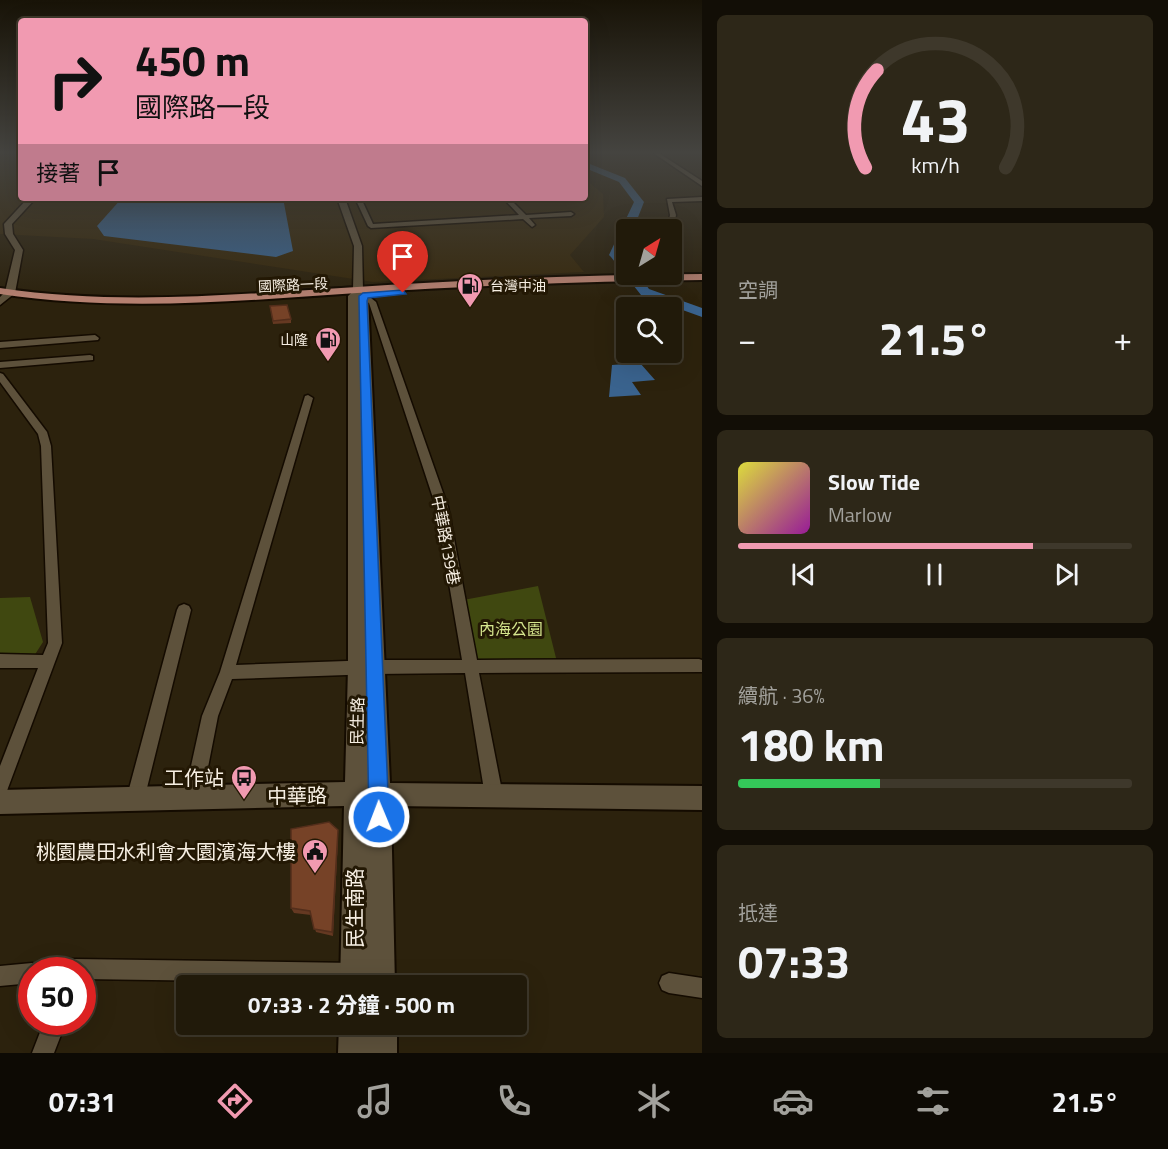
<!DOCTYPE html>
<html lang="zh-TW">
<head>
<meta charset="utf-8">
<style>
	:root { --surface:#211a0a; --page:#2d2718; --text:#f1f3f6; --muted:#a2a19c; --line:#3e382b; --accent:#f19ab1 }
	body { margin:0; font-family:"Titillium Web","Noto Sans TC",sans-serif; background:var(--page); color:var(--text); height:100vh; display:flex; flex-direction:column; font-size:22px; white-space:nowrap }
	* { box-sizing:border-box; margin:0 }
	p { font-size:20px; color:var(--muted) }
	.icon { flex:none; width:33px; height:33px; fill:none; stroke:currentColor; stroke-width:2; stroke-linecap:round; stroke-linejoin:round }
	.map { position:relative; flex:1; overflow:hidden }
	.details { display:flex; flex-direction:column; gap:15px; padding:15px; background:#120e06; width:466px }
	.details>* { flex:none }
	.banner { position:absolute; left:18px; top:18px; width:570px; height:183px; border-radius:6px; box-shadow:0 6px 24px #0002,0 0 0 2px var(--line); background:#f19ab1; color:#111; overflow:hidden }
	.needle { width:39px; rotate:37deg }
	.controls { position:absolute; left:616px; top:219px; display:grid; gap:12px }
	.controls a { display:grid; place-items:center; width:66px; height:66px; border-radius:6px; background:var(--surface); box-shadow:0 6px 24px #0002,0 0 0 2px var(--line); font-size:30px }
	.speed { position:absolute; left:18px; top:957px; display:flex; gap:12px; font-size:30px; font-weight:700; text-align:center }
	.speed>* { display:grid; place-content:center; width:78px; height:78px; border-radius:50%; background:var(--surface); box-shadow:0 6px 24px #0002,0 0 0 2px var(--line); line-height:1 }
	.speed .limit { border:9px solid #d22; background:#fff; color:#111 }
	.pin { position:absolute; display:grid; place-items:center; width:51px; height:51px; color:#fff; margin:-62px -26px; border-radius:50% 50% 50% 0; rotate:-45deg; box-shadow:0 0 6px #0007 }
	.pin .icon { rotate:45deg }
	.me { position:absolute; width:66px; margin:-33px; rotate:359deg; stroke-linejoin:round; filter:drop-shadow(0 0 4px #0008) }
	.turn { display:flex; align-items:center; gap:21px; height:126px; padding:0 18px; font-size:27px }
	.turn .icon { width:78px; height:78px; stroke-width:2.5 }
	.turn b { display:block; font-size:42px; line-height:51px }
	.then { display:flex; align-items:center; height:57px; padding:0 18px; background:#0003; gap:12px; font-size:22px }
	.big { font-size:45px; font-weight:700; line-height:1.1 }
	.details .tile { flex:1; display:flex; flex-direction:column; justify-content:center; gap:9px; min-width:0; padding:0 21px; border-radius:9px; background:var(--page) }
	.details .dial { align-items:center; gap:0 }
	.dial svg { height:156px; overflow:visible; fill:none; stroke:var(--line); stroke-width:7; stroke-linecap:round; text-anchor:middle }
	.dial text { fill:var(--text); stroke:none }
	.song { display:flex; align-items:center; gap:18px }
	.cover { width:72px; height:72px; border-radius:9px; background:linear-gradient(135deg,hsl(60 70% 55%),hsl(300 70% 35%)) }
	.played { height:6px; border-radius:3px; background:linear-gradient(90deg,var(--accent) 75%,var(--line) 75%) }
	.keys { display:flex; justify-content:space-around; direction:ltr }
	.heat { display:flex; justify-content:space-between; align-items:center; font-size:33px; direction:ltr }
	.charge { height:9px; border-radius:4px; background:linear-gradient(90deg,#34c759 36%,var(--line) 0) }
	.trip { position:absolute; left:176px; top:975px; width:351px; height:60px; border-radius:6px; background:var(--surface); box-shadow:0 6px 24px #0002,0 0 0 2px var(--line); font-weight:700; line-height:60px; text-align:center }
	.menu { display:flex; height:96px; justify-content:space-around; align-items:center; background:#0d0a04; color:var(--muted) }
	.menu .icon { width:42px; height:42px }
	.menu .current { color:var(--accent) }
	.menu b { font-size:27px; color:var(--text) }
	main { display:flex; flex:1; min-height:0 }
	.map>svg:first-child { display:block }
</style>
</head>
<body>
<main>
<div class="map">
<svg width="702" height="1053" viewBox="0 0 702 1053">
	<rect width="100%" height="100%" fill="#2c220d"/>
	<!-- built -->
	<path fill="#37290d" d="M4 152H21V198H585V179L603 194 604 217 570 255 584 272 373 282 93 239 0 234V159Z"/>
	<!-- green -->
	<path fill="#404810" d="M538 586 558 666H469L458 601Z
		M30 597 43 642 34 656 0 657V598Z"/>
	<!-- water -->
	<path fill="#3a638e" d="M122 198H283L293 251 276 257 104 236 97 226Z
		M640 363 655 380 632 382 641 395 609 397 612 365Z"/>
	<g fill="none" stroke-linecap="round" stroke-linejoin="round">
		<!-- river -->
		<path fill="#3a638e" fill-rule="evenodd" d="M585 162 625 178 644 202 633 230H627V242L621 255 627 263V274H638L649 289 702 308V317L641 295 611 257 609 255 634 202 619 182 585 168Z"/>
		<defs>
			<path id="minor" d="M652 152H657L702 181V186Z
				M702 197V201L672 202 676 215 673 230 672 231V230H667L670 215 667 199Z
				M355 198H361L373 224 519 215 503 198H509L526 215 571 212 574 214 571 216 529 218 535 225 532 227 523 219 371 228 368 226Z
				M360 294H366L376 302 448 507 477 660 699 659 702 660V672L479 673 503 796 500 802 494 805 488 802 485 796 465 673 375 674 232 679 218 716 202 798 199 804 193 807 187 804 184 798 202 716 220 672 305 396 308 395 313 398 236 665 375 660H462L436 507 369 303 360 298Z
				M95 335 99 338 98 340 0 348V342Z
				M90 355 93 356V360L0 368V362Z
				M0 373 3 374 47 432 51 446 62 643 8 788 6 794 0 796V766L38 668H0V654L43 655 48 643 41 446 38 434 0 382Z
				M184 604 189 606 191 610 144 800 141 806 135 809 129 806 126 800 177 610 179 606Z
				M75 959 356 963 363 966 366 973 363 980 356 983 82 979V970H44L47 963 54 960Z
				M32 963 39 966 41 970H32V983L0 986V966Z
				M669 973 702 978V998L669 993 662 990 659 983 662 976Z
				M44 1022H66L54 1053H32Z"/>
			<path id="tertiary" d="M28 198H36L12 224 13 234 23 250 15 293 0 305V297L5 292 15 250 5 234 4 224Z
				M337 198H345L362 246 363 290 358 293 353 290 354 246Z"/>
			<path id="secondary" d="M358 287 368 296 390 783 702 786V810L391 806 395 986H340L344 806 0 814V790L345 782 348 668V296Z
				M339 1024H397V1053H338Z"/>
			<path id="primary" d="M702 274V280C587 281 472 286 357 293 237 301 120 312 0 294V288C120 306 237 294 357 287 472 279 587 275 702 274Z"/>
		</defs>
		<!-- minor casing -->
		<use href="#minor" stroke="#140b00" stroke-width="3"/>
		<!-- tertiary casing -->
		<use href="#tertiary" stroke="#140b00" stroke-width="3"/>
		<!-- secondary casing -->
		<use href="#secondary" stroke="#140b00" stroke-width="4"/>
		<!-- primary casing -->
		<use href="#primary" stroke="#140b00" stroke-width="4"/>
		<!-- minor -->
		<use href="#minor" fill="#5d513b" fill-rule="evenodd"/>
		<!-- tertiary -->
		<use href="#tertiary" fill="#5d513b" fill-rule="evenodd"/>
		<!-- secondary -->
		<use href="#secondary" fill="#5d513b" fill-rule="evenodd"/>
		<!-- primary -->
		<use href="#primary" fill="#b58070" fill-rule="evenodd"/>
	</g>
	<!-- wall -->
	<path fill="#653922" d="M270 306 291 319V323L273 324Z
		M338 830V838L333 936 316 932 311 915 294 913 291 908Z"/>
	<!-- shaded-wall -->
	<path fill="#532e1b" d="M338 830V838L333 936 332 932Z"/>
	<!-- building -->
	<path fill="#764227" stroke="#532e1b" stroke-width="1.5" d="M287 305 291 319 273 321 270 306Z
		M329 822 338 830 332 932 314 929 310 911 291 908V829Z"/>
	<!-- sky -->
	<linearGradient id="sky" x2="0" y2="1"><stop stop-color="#181307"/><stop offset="0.51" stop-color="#454440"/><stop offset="1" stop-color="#454440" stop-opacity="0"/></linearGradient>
	<rect width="702" height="299" fill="url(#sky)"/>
	<!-- route -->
	<path fill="#1a73e8" stroke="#114b97" stroke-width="1.5" d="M403 290 406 294 368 298 367 301 389 817 386 824 379 827 372 824 369 817 359 301V296L363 293Z"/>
	<!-- icons -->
	<defs>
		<symbol id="fuel-pin" viewBox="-11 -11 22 30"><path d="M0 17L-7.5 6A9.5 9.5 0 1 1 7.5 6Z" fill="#f19ab1" stroke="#231804"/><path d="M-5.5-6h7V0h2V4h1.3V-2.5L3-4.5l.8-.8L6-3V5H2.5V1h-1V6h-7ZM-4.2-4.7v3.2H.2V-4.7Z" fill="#111"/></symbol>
		<symbol id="bus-pin" viewBox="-11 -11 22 30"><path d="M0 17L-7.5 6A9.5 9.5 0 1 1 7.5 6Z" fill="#f19ab1" stroke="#231804"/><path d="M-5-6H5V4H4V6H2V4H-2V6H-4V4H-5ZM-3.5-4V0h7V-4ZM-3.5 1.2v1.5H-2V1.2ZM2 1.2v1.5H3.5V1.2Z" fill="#111"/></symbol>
		<symbol id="civic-pin" viewBox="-11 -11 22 30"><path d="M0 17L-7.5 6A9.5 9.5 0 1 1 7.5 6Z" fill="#f19ab1" stroke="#231804"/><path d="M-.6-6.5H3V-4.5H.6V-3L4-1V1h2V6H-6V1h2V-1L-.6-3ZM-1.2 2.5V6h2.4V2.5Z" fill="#111"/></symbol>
	</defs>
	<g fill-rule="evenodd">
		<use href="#fuel-pin" x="455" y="271" width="30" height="40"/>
		<use href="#fuel-pin" x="313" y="325" width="30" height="40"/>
		<use href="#bus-pin" x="229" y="763" width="30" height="40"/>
		<use href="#civic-pin" x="300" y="837" width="30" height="40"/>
	</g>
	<g text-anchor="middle" stroke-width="6" stroke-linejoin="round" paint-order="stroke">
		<!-- far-street labels -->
		<g font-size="14" fill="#f7efe3" stroke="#231804">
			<text transform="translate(293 285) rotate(-3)" y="5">國際路一段</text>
		</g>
		<!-- far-poi labels -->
		<g font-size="14" fill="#f7efe3" stroke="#231804" text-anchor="start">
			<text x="490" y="291">台灣中油</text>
			<text x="308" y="345" text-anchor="end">山隆</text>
		</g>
		<!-- street labels -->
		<g font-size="16" fill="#f7efe3" stroke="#231804">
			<text transform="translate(446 540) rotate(79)" y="6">中華路139巷</text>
			<text transform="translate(357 721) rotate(-89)" y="6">民生路</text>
		</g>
		<!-- park labels -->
		<g font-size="16" fill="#d5e58d" stroke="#231804">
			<text x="511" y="635">內海公園</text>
		</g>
		<!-- near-poi labels -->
		<g font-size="20" fill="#f7efe3" stroke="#231804" text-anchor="end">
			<text x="224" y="785">工作站</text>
			<text x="296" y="859">桃園農田水利會大園濱海大樓</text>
		</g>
		<!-- near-street labels -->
		<g font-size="20" fill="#f7efe3" stroke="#231804">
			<text transform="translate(297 796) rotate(-1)" y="7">中華路</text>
			<text transform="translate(355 908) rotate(-90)" y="7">民生南路</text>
		</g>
	</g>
</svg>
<div class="controls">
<a><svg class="needle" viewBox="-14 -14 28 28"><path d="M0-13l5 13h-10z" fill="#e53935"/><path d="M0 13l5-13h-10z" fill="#a2a19c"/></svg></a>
<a><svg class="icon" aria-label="search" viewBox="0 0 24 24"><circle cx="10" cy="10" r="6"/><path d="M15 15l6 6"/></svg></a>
</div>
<div class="speed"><div class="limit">50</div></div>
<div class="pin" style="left:403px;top:293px;background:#d93025"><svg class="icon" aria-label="arrive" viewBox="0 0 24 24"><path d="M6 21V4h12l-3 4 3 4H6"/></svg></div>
<svg class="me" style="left:379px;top:817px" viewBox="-20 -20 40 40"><circle r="17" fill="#1a73e8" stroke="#fff" stroke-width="3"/><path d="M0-11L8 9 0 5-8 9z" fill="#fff"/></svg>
<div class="trip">07:33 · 2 分鐘 · 500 m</div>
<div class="banner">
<div class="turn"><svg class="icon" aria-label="right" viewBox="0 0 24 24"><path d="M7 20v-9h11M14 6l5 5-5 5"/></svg><div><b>450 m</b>國際路一段</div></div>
<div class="then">接著<svg class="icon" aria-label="arrive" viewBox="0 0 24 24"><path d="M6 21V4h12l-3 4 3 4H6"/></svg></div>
</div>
</div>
<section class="details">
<div class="tile dial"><svg viewBox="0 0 100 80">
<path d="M14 69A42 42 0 1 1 86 69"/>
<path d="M14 69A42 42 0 0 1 20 19" stroke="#f19ab1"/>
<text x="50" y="56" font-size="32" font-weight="700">43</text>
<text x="50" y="72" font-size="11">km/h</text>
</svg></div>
<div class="tile"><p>空調</p>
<div class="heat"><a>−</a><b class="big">21.5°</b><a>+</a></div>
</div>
<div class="tile">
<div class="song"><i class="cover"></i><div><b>Slow Tide</b><p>Marlow</p></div></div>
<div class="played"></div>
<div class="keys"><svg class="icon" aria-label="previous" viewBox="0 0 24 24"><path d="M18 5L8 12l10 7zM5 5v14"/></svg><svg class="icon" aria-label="pause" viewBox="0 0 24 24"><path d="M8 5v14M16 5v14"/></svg><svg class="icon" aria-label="next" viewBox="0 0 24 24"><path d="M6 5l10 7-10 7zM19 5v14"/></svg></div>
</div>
<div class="tile"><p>續航 · 36%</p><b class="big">180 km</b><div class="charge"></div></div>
<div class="tile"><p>抵達</p><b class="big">07:33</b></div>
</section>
</main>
<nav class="menu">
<b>07:31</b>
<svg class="icon current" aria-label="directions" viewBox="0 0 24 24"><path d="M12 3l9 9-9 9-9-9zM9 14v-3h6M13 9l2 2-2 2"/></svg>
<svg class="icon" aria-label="music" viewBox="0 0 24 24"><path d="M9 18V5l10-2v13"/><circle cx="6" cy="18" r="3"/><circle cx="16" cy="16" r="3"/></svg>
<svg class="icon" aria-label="phone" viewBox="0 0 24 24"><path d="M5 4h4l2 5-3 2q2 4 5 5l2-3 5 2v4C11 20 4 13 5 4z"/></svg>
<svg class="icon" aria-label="climate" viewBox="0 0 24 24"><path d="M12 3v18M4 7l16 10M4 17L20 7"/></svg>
<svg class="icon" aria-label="car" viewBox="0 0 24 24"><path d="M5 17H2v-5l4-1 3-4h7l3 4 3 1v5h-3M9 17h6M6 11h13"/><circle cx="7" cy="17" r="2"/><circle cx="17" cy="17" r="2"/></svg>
<svg class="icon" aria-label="filters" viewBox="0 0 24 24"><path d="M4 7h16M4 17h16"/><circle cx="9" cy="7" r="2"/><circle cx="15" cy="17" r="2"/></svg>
<b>21.5°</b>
</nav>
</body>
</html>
